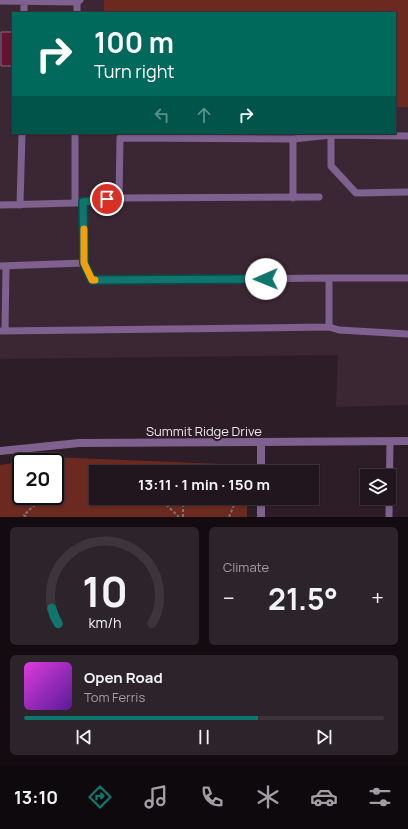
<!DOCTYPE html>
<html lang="en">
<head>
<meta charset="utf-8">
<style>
	:root { --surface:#21161d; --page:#2d232a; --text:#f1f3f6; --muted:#a29fa4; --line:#3e353b; --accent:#0f766e }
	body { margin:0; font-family:Manrope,sans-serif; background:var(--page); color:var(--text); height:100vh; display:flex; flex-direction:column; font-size:15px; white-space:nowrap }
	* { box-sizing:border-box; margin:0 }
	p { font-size:13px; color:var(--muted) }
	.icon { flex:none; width:22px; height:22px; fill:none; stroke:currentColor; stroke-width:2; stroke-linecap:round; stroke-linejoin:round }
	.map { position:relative; height:517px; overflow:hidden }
	.panel { display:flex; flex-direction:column; gap:10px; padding:10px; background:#120c10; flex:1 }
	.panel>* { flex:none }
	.banner { position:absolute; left:12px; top:12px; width:384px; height:122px; border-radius:0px; box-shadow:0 1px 3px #0004,0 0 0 1px var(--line); background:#00695c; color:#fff; overflow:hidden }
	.tools { position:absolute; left:360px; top:469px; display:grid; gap:8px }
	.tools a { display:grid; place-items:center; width:36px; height:36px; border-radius:0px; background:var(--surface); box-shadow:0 1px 3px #0004,0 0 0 1px var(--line); font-size:20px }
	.speed { position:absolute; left:12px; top:453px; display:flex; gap:8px; font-size:20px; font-weight:700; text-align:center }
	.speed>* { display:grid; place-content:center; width:52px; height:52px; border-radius:50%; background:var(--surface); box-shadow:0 1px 3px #0004,0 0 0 1px var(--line); line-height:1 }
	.speed .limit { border:2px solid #111; border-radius:6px; background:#fff; color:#111 }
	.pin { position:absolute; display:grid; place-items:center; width:34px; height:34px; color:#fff; margin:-17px; border:2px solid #fff; border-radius:50%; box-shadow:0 1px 4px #0007 }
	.me { position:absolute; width:44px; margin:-22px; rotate:269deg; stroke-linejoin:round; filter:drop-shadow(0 0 3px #0008) }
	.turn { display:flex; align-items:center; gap:14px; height:84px; padding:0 16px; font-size:18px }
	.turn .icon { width:52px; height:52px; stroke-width:2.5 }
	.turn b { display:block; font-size:28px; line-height:34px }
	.lanes { display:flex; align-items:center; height:38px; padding:0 16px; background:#0003; justify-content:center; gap:20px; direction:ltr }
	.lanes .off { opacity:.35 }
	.big { font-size:30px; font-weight:700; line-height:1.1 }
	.panel .tile { flex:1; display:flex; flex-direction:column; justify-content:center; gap:6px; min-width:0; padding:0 14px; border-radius:6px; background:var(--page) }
	.panel .dial { align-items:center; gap:0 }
	.dial svg { height:104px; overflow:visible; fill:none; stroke:var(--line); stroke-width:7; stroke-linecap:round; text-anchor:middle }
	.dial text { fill:var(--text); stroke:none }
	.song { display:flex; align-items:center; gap:12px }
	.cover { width:48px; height:48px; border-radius:6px; background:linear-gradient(135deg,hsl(300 70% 55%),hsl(270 70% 35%)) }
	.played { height:4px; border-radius:2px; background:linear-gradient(90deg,var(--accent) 65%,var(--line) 65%) }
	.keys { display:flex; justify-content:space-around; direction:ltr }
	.heat { display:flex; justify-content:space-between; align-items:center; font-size:22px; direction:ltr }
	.panel .tiles { flex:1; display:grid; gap:10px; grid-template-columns:1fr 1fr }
	.tile:last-child { grid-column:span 2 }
	.trip { position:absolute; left:89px; top:465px; width:230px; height:40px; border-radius:0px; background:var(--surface); box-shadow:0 1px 3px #0004,0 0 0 1px var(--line); font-weight:700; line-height:40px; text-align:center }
	.tab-bar { display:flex; height:64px; justify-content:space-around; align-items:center; background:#0d090c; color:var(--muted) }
	.tab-bar .icon { width:28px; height:28px }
	.tab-bar .current { color:var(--accent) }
	.tab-bar b { font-size:18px; color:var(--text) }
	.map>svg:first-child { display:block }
</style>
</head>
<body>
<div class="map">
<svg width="408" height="517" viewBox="0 0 408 517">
	<rect width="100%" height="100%" fill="#2c1d27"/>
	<!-- built -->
	<path fill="#3b2734" d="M0 0H104V13H13V133H395V107H408V405L336 407 338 355 0 359Z"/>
	<!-- green -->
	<path fill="#6b291f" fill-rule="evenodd" d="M104 0H408V107H395V13H104Z
		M50 457 247 465V472H96V498H247V517H0V465ZM21 462H55V496H21Z"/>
	<!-- building -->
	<path fill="#641330" stroke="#836e72" d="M1 32H13V66H1Z"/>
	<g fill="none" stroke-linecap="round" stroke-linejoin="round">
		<!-- path -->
		<path stroke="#7d7079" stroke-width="2" stroke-dasharray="3 2" stroke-linecap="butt" d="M159 498 179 517
			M26 517 24 515 38 502
			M183 517V503L184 498
			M229 517 234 505 235 498"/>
		<!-- service -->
		<path stroke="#7e618f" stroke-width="7" d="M0 1 77 2 80 0
			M24 13V1
			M77 13V2
			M331 135V166L356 193 408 192
			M119 198 120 138 293 139 331 135 408 136
			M293 198V139
			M75 203V133
			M0 205 75 203 119 198 319 197
			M20 205 22 133
			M0 266 84 263 83 202
			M329 278H408
			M329 327 339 330 408 334
			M0 331 329 327V278L92 280 84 263
			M5 331 6 266
			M389 517 390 442"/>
		<!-- minor -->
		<path stroke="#7e618f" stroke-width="8" d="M261 442V472
			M0 451 79 443 408 441
			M261 498V517"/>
	</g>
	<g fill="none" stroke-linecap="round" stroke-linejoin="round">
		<defs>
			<path id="route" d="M107 199 83 202 84 263 92 280 266 279"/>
		</defs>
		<!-- route casing -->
		<use href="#route" stroke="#0a4d48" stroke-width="10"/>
		<!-- route -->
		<use href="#route" stroke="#0f766e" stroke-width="7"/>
		<!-- slow -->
		<path stroke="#f59e0b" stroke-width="7" d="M84 229V263L92 280H95"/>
	</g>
	<g text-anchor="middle" stroke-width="4" stroke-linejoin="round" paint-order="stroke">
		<!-- street labels -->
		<g font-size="13" fill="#efe5ec" stroke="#2c1d27">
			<text x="204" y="436">Summit Ridge Drive</text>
		</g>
	</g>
</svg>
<div class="tools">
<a><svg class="icon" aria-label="layers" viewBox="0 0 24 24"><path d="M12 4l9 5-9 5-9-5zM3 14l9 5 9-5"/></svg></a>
</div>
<div class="speed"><div class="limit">20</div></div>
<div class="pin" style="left:107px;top:199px;background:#d93025"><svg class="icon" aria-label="arrive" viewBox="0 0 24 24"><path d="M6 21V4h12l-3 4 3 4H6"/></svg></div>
<svg class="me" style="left:266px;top:279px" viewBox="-20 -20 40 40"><circle r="19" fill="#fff"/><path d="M0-13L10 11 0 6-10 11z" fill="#0f766e"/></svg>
<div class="trip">13:11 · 1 min · 150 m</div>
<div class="banner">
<div class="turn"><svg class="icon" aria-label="right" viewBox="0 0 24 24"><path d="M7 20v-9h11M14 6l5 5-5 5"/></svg><div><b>100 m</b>Turn right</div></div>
<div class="lanes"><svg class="icon off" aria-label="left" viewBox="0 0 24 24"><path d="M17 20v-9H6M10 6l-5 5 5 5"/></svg><svg class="icon off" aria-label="ahead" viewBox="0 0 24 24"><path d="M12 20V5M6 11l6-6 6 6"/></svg><svg class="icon" aria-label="right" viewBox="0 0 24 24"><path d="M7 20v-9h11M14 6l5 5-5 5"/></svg></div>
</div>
</div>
<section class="panel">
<div class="tiles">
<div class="tile dial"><svg viewBox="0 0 100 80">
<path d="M14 69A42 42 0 1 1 86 69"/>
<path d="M14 69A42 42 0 0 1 9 57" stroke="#0f766e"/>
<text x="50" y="56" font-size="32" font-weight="700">10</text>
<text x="50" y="72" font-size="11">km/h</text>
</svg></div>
<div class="tile"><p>Climate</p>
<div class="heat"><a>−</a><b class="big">21.5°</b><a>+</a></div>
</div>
<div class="tile">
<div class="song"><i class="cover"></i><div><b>Open Road</b><p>Tom Ferris</p></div></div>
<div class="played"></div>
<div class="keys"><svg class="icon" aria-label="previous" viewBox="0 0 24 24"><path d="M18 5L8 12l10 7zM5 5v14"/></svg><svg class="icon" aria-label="pause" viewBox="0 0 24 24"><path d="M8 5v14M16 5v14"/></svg><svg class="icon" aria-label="next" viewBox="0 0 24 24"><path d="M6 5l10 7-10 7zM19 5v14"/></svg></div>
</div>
</div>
</section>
<nav class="tab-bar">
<b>13:10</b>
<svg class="icon current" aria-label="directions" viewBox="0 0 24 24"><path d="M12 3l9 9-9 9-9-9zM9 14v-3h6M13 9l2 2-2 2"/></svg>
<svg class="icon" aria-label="music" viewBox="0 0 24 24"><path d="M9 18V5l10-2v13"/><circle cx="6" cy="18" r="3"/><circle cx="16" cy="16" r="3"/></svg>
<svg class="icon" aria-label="phone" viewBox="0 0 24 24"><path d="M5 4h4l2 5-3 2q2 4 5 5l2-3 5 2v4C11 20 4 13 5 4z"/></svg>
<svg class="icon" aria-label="climate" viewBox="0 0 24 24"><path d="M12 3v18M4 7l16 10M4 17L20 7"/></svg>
<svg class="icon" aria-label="car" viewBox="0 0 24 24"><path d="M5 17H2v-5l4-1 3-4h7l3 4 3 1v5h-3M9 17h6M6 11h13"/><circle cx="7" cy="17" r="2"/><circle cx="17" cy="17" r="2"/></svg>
<svg class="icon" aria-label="filters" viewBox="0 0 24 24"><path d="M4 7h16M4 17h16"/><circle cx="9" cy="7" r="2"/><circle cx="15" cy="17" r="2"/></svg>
</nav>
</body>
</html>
